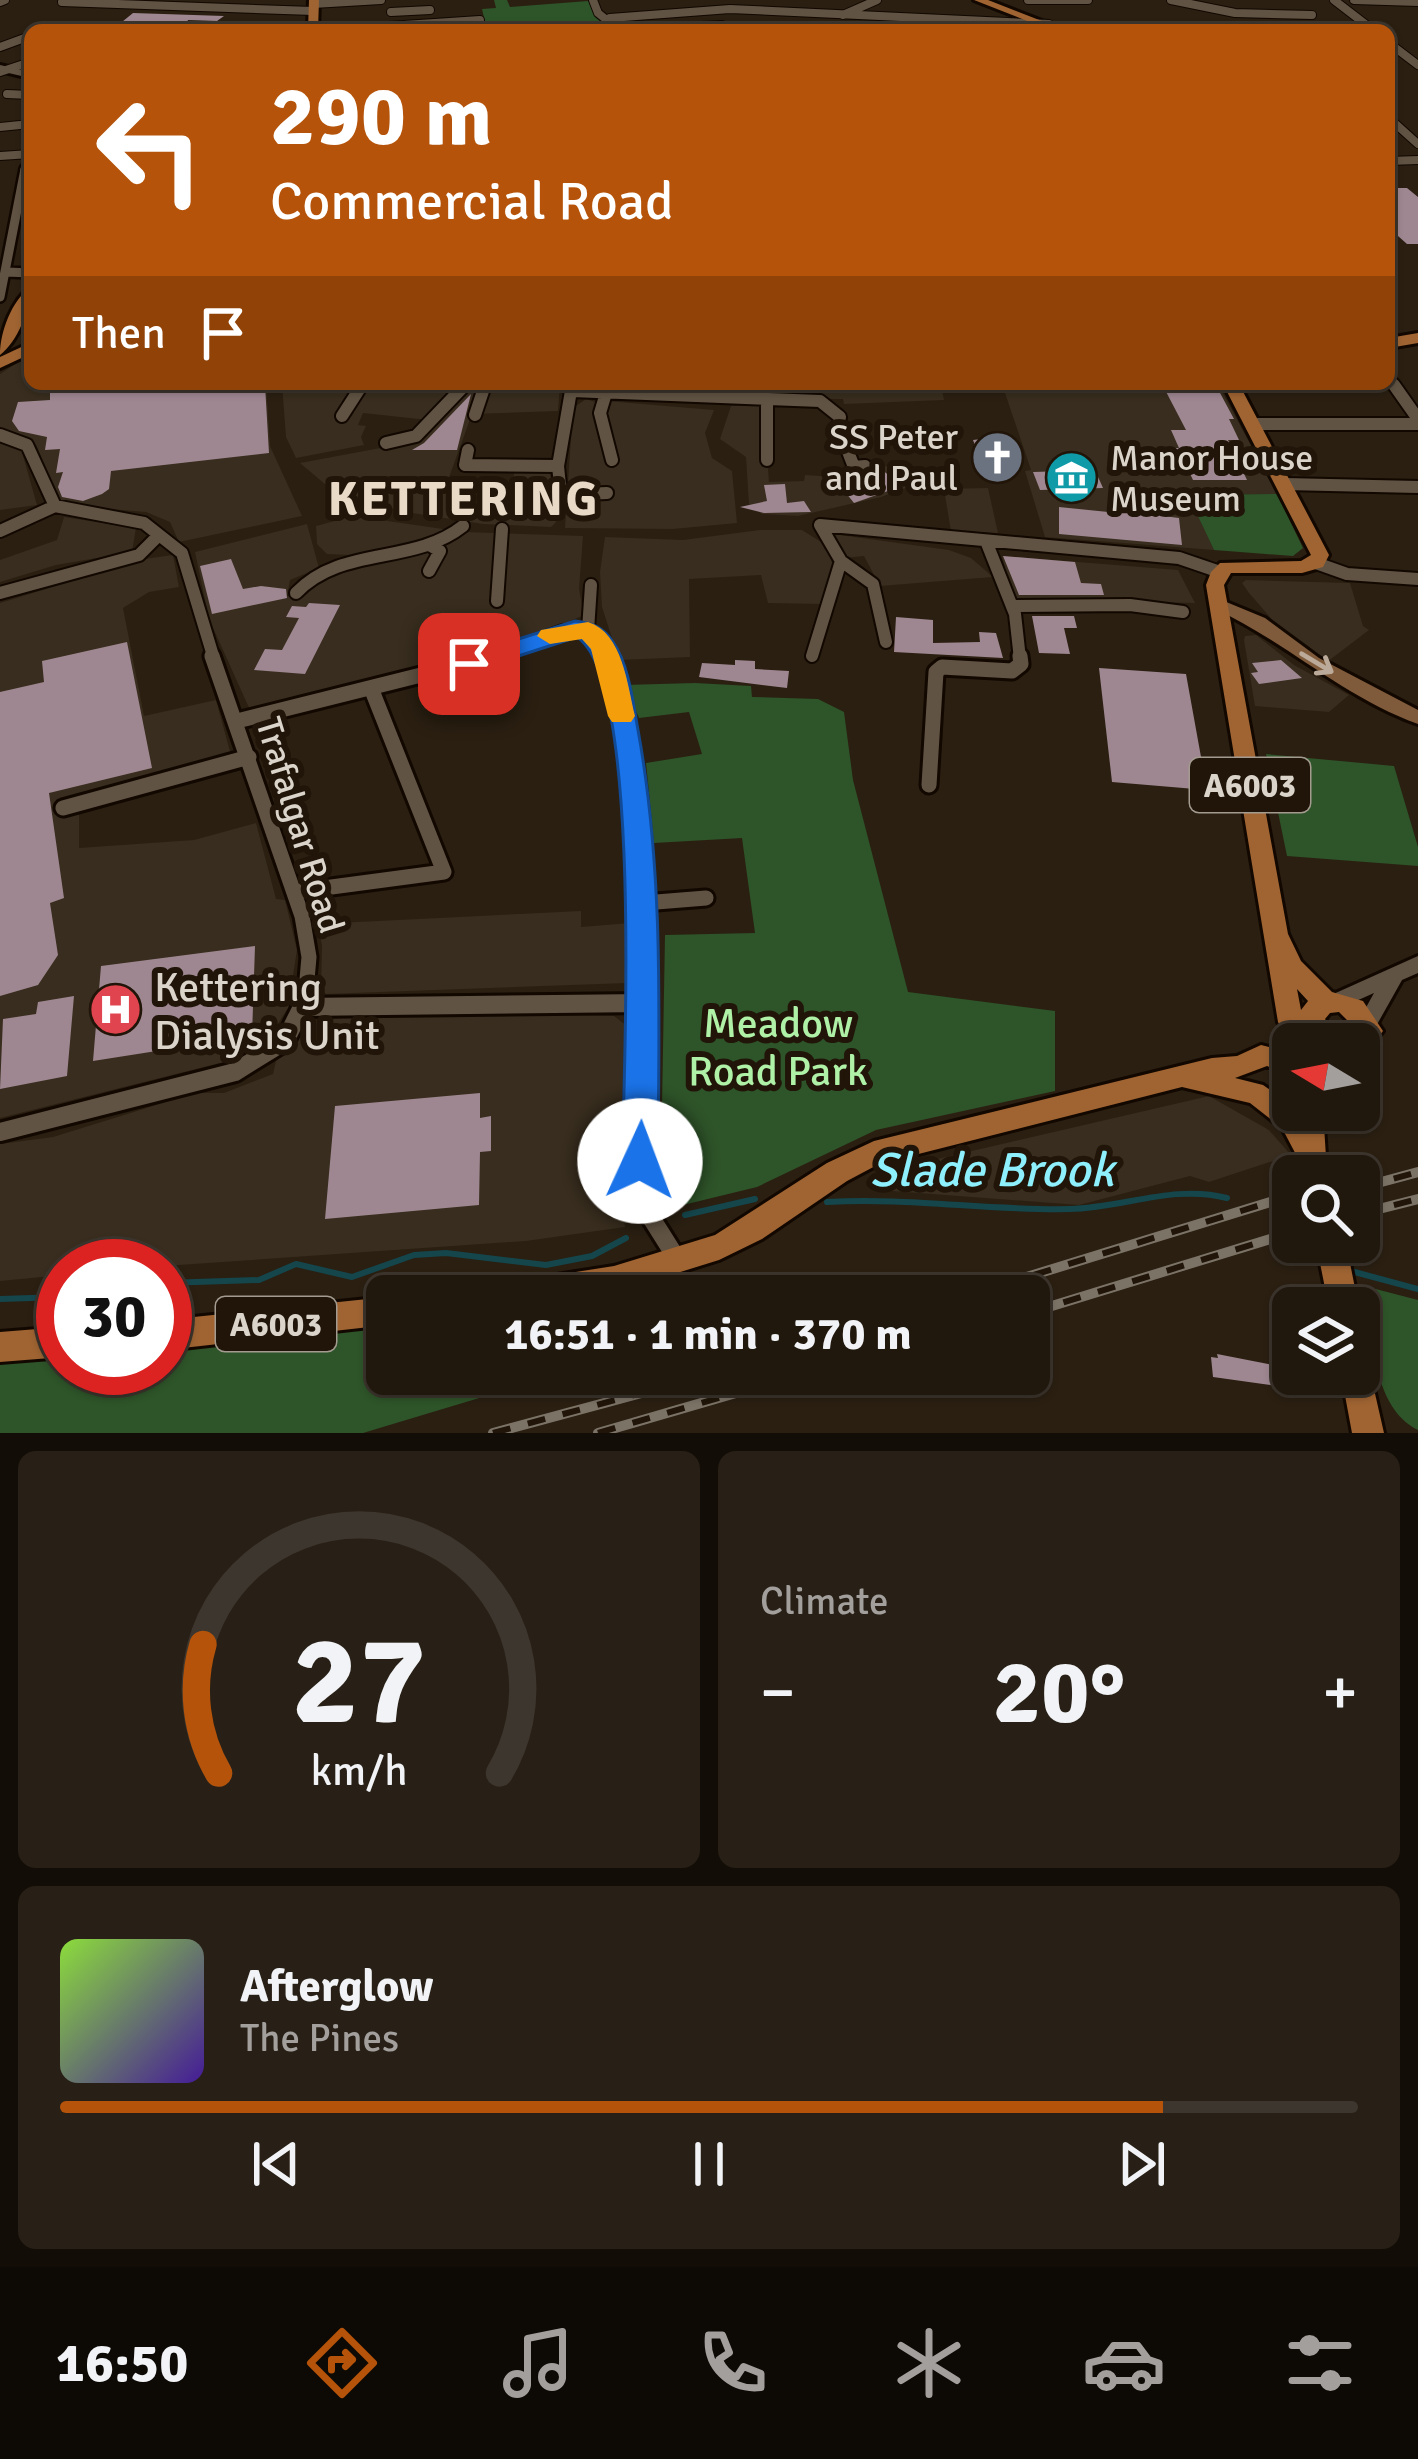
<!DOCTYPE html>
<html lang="en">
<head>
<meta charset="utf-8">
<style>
	:root { --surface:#20170d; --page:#282016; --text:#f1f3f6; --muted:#a29f9d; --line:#3d362e; --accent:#b45309 }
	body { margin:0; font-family:Signika,sans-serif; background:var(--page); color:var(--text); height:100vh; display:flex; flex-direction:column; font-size:45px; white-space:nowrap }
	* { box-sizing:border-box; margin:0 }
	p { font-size:39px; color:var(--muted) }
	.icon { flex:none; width:66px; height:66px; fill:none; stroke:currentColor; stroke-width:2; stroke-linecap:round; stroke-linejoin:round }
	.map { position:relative; height:1433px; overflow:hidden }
	.side { display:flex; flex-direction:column; gap:18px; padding:18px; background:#120d07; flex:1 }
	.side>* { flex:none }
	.banner { position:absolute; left:24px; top:24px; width:1371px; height:366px; border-radius:18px; box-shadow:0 3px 9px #0004,0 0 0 3px var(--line); background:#b45309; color:#fff; overflow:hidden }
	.needle { width:78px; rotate:280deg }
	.fabs { position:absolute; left:1272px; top:1023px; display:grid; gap:24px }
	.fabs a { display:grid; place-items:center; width:108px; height:108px; border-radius:18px; background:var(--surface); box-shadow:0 3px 9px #0004,0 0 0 3px var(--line); font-size:60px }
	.speed { position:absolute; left:36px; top:1239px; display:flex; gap:24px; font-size:60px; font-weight:700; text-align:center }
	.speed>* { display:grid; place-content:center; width:156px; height:156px; border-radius:50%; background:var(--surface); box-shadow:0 3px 9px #0004,0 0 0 3px var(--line); line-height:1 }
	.speed .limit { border:18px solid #d22; background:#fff; color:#111 }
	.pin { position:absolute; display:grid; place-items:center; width:102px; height:102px; color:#fff; margin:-51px; border-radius:24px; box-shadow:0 6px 18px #0006 }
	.me { position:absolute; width:132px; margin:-66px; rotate:2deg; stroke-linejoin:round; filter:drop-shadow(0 0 9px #0008) }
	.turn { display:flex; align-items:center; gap:42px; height:252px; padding:0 48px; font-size:54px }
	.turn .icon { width:156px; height:156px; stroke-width:2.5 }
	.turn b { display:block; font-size:84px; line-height:102px }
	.then { display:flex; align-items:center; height:114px; padding:0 48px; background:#0003; gap:24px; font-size:45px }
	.big { font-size:90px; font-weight:800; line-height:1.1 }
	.side .widget { flex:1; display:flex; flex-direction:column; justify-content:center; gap:18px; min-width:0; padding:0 42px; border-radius:18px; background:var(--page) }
	.side .dial { align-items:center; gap:0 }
	.dial svg { height:312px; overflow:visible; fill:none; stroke:var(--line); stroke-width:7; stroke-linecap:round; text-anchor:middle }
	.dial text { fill:var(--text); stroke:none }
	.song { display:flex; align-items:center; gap:36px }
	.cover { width:144px; height:144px; border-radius:18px; background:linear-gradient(135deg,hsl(90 70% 55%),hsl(260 70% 35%)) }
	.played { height:12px; border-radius:6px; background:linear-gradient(90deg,var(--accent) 85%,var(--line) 85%) }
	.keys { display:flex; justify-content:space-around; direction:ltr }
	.heat { display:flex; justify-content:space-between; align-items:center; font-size:66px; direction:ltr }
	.side .tiles { flex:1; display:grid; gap:18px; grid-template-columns:1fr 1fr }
	.widget:last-child { grid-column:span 2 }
	.trip { position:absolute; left:366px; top:1275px; width:684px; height:120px; border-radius:18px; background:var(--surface); box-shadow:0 3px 9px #0004,0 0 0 3px var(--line); font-weight:800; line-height:120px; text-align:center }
	.menu { display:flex; height:192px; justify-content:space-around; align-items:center; background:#0d0905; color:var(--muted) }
	.menu .icon { width:84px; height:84px }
	.menu .current { color:var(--accent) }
	.menu b { font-size:54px; color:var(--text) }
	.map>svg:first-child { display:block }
</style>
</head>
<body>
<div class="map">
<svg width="1418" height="1433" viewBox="0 0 1418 1433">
	<rect width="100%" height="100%" fill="#2a1f11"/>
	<!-- commercial -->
	<path fill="#382d1e" d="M30 354V384H266L270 446 302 516 179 542 170 522 146 512 61 505 36 445 21 436 0 433V374Z
		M282 384H460L428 420 363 413 358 425 366 426 361 437 364 445 296 458 286 437Z
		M520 384H560L558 411 472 414 447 483 454 490 510 491 515 470 550 472 556 522 551 527 483 524 399 511 326 485 300 463 407 443 462 389 512 392Z
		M740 384H941L944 400 844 404 843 399 739 398Z
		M1002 384H1218L1277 494 1189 495 1214 550 1045 537 1025 471 1031 470Z
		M586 399 599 403 597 427 606 465 619 461 613 458 604 409 607 401 714 410 705 433 712 458 732 471 737 523 673 529 565 528 573 408Z
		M763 405 769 482 804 481 805 475 836 477 906 462 927 480 881 497 798 516 762 514 749 504 746 457 720 439 731 406Z
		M0 442 14 444 22 452 37 505 0 510Z
		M988 488 998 533 951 531 944 489Z
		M353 516 443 529V535L370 556 327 554 317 544 316 526Z
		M64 517 136 528 132 552 56 565 0 582V560L57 540Z
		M307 524 319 568 290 580 287 596 301 597 326 574 465 532 583 536 579 589 584 615 503 650 250 710 209 619 195 552Z
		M760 530H802L826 545 833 565 822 604 768 603 761 575 689 579 690 657 619 660 602 607 600 572 605 537 683 540Z
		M833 534 949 550 971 558 993 577 880 586 864 556 844 558 832 544Z
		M173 555 179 587 149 592 123 608 144 716 216 700 234 766 79 805V848L194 840 256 823 276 899 285 900 297 950 288 1008 267 1041 228 1061 0 1118V603L144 559Z
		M1002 556 1178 570 1195 603 1013 599Z
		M1246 580 1350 583 1363 626 1369 630 1327 662 1275 623 1249 593 1242 583Z
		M1256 635 1294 665 1349 695 1329 712 1255 706 1244 640 1245 636Z
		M581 911V927L630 923 628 983 326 994 321 989 322 945 317 924Z
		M491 1012 614 1016 627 1026 617 1182 625 1227 526 1241 164 1266H63V1275L0 1281V1144L53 1137 195 1093H224L273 1074 276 1061 314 1023 328 1019Z
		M1209 1096 1269 1130 1291 1155 1209 1182 1190 1176 1079 1205 879 1190 873 1174Z"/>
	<!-- green -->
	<path fill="#2e5429" d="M494 0H507L510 7 588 1 607 21 487 30 482 9 496 8Z
		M1277 494 1303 548 1293 556 1214 550 1188 495Z
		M695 683 751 686 752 697 818 699 844 712 853 780 908 992 1055 1011V1091L876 1130 757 1187 683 1205 661 1162 665 935 755 933 742 838 654 843 646 763 702 754 689 712 639 718 624 685Z
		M1266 754 1394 766 1418 847V866L1287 856Z
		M1364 1286 1418 1300V1430C1371 1407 1373 1332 1364 1286Z
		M387 1321V1374H539V1380L363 1433H0V1359L63 1354V1368H165V1344Z"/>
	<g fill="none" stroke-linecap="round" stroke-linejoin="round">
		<!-- stream -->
		<path stroke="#14464c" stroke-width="6" d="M827 1202C908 1197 989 1211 1070 1209 1123 1208 1174 1184 1227 1198
			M685 1215 755 1199
			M1302 1242 1317 1250
			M1351 1271 1418 1289
			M165 1283 259 1280 296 1264 352 1277 414 1255 446 1253 546 1265 592 1256 626 1238
			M0 1299 63 1297"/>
	</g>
	<!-- building -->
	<path fill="#9e8791" d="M133 13 224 16 217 21 188 20 183 30 117 26Z
		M1389 188H1407L1418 197V244H1407L1389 228Z
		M50 384H199V393L265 385 269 453 111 471 109 489 102 494 83 501 62 497 58 487 63 472 56 473 60 449 45 450 47 437 19 431 12 421 18 402 50 400Z
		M1162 384H1181L1190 392 1219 391 1234 419H1229L1239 440H1228L1247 480H1193L1184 461H1176L1171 448H1179L1171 430H1186Z
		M471 394 457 450H412L424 443Z
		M1006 436 1019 468 1007 469 1012 478 997 479 994 470H984L973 440Z
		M881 469 902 486 854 503 834 478 866 476Z
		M1095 470 1103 488 1040 490 1033 472Z
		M785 484 787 503 804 501 811 512 764 513 740 507 767 501 764 485Z
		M1117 505 1162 508 1163 516 1179 518 1182 545 1059 534V507L1118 513Z
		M1003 556 1075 562 1081 583 1101 584 1104 595H1019Z
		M231 559 243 589 261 586 286 589 287 598 212 614 200 566Z
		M309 603 340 605 305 674 254 670 265 649 282 650 299 618 286 617 292 606 306 607Z
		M1032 616H1074L1077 628H1064L1070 654 1039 653Z
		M896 617 933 620V643L980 642 979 632 996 633 1003 658 894 652Z
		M127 642 152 768 49 793 64 898 50 903 58 955 38 985 0 996V692L44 682 42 661Z
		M735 660 755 661V669L789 671 787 688 699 677 702 663 735 665Z
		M1281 660 1302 678 1259 684 1251 673 1258 672 1252 663Z
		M1099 668 1186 674 1207 790 1112 782Z
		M255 946 252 1036 93 1061 101 966Z
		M74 996 67 1076 0 1089 3 1019 36 1014 38 1002Z
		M480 1093V1118L491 1116V1151L480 1152 479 1205 325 1219 335 1106Z
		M1217 1354 1293 1369V1374H1303L1305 1390 1213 1377 1211 1357 1218 1358Z"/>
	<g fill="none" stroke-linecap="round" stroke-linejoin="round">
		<!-- primary-tunnel -->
		<path stroke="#453a2d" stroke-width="28" stroke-dasharray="28 14" stroke-linecap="butt" d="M1312 1157 1317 1176"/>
		<defs>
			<path id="minor-far4" d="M593 0 598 13 613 25
				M1028 0H1088
				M1171 0 1235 13 1312 15
				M1334 0 1373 30
				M1354 0 1418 2
				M0 2 5 0
				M62 2 313 11
				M313 4 381 0
				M391 12 430 10
				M843 15 877 0
				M610 18 730 9 1049 24
				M1053 26 1135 30
				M191 28 228 30
				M53 30 64 26
				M328 30 480 20
				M618 30 722 25
				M1389 43 1418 65
				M0 47 30 36
				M0 72 30 62
				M7 94 30 95
				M1389 118 1418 144
				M0 127 30 124
				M0 156 30 154
				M1389 161 1418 160
				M24 172 28 154"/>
			<path id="minor-far3" d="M7 272 30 273
				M0 297 25 169
				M1389 377 1396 388
				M462 388 466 384"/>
			<path id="minor-far2" d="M572 385 558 466 561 495 607 493
				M1394 385 1418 419
				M572 391 820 401 840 417 838 426 854 467 865 466
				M606 393 600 413 612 460
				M767 401V460
				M475 415 485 385
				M342 416 362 385
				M1253 424H1418
				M0 435 27 445 55 506 144 523 182 553 214 659
				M386 443 416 436 465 385
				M468 450 465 465 558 466
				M1285 484 1418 487
				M820 525 1179 558 1220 572
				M0 531 55 506
				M986 541 1015 614 1020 659
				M841 561 873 584 886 642
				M1316 563 1347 574 1418 579
				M429 571 440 551 431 546
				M0 593 139 555 158 536
				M296 593C342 545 412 566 463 526
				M497 601 502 529
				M1012 606 1130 605 1183 612
				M588 630 603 646 607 659
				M588 630 591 585
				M812 656 841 561 820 525
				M485 659 563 631 588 630"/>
			<path id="minor-far1" d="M212 656 302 916 309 957 305 1002
				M606 656C640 766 648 888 646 1002
				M237 721 497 656
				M929 785 936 672 942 667 1012 671 1021 664 1020 656
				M63 808 249 757
				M294 892 444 872 371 688
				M644 903 706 898"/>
			<path id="minor" d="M646 999 642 1188 650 1216 677 1259
				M301 1007 646 1003
				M0 1132 235 1072 285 1041 306 999"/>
			<path id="tertiary" d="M0 65 30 72V78L0 71Z
				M1418 956V973L1402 980 1375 1028 1368 1030 1361 1028 1358 1022 1374 993 1336 1010 1329 1008 1326 1002 1329 996Z"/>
			<path id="secondary" d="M1219 599 1265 618 1319 658 1418 710V724C1344 698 1284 640 1213 608L1211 604 1213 600Z"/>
			<path id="primary" d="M309 0H319L318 30H308Z
				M974 0H988L1065 30H1050Z
				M30 287C30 310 18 341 0 355 0 331 12 301 30 287Z
				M1418 333V343L1389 348V338Z
				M30 343V354L0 368V357Z
				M1223 384H1239L1329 555 1323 567 1302 573H1231L1224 585 1288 934 1301 961 1332 992 1363 1001 1383 1031 1368 1051 1359 1055V1044H1316L1302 1026 1291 1032 1282 1029 1278 1022 1206 585 1211 572 1220 563 1301 561 1311 555ZM1297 989 1308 1001 1301 1010ZM1339 1012 1356 1029 1348 1039 1331 1028 1325 1019 1330 1013Z
				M1261 1045 1293 1053V1077L1267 1066 1235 1078 1263 1085 1293 1106V1110H1323L1326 1157 1322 1166 1312 1169 1302 1166 1282 1128 1250 1103 1182 1087 879 1164 847 1181 762 1239 719 1260 603 1296H497L501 1286 512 1282 614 1266 715 1235 827 1163 874 1141 1212 1058 1237 1056Z
				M1320 1242H1344L1347 1248 1359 1308H1329L1317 1248Z
				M387 1297V1325L165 1350V1320Z
				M63 1327V1357L0 1362V1332Z
				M1359 1360 1368 1363 1384 1433H1352L1341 1374H1359Z"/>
		</defs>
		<!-- minor-far4 casing -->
		<use href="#minor-far4" stroke="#120800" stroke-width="10"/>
		<!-- minor-far3 casing -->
		<use href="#minor-far3" stroke="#120800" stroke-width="14"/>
		<!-- minor-far2 casing -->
		<use href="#minor-far2" stroke="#120800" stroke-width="16"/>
		<!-- minor-far1 casing -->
		<use href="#minor-far1" stroke="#120800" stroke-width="21"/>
		<!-- minor casing -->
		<use href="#minor" stroke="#120800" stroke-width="24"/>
		<!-- tertiary casing -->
		<use href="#tertiary" stroke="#120800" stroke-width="6"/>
		<!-- secondary casing -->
		<use href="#secondary" stroke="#120800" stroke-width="6"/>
		<!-- primary casing -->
		<use href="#primary" stroke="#120800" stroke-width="6"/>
		<!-- minor-far4 -->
		<use href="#minor-far4" stroke="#605343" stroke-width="8"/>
		<!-- minor-far3 -->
		<use href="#minor-far3" stroke="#605343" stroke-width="9"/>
		<!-- minor-far2 -->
		<use href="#minor-far2" stroke="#605343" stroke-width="12"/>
		<!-- minor-far1 -->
		<use href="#minor-far1" stroke="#605343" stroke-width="15"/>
		<!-- minor -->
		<use href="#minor" stroke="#605343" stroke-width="18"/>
		<!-- tertiary -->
		<use href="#tertiary" fill="#605343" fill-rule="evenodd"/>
		<!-- secondary -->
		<use href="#secondary" fill="#805b3b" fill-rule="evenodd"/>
		<!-- primary -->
		<use href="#primary" fill="#a06432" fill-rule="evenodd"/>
		<defs>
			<path id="rail" d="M1359 1188 1418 1172
				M1359 1214 1418 1199
				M965 1296 1293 1195
				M1029 1313 1293 1232
				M696 1389 748 1374
				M787 1390 838 1374
				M493 1433 712 1374
				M598 1433 801 1374"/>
		</defs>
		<!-- rail casing -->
		<use href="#rail" stroke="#7c7367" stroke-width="10"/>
		<!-- rail -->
		<use href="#rail" stroke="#201508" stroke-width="6" stroke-dasharray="18" stroke-linecap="butt"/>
	</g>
	<!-- one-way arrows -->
	<defs><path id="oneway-shaft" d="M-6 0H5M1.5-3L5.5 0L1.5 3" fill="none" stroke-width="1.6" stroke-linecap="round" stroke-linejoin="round" transform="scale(3)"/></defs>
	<use stroke="#ba9" href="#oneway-shaft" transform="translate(1317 663) rotate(31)"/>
	<!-- route -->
	<path fill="#1a73e8" stroke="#114b97" stroke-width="3" d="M575 621C592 623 603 627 613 642 629 665 633 703 638 730 664 873 659 1016 658 1161L653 1172 640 1177 627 1172 622 1161C624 1076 643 679 577 637L469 672 455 664 459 658Z"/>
	<!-- slow -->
	<path fill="#f59e0b" d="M588 622C623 633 627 685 635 716L631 722H612L608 716 591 649 582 639 550 644 537 636 541 630Z"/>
	<!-- icons -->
	<defs>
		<symbol id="church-disc" viewBox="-11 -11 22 22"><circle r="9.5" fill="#6b7280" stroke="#201508"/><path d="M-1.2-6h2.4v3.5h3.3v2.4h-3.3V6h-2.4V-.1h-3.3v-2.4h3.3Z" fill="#fff"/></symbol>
		<symbol id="museum-disc" viewBox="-11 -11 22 22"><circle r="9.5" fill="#0f9aa8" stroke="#201508"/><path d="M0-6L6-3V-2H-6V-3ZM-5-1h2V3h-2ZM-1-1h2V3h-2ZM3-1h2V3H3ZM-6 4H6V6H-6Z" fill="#fff"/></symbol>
		<symbol id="hospital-disc" viewBox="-11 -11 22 22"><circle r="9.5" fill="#e0444e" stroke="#201508"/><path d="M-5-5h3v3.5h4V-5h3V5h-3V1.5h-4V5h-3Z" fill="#fff"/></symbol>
	</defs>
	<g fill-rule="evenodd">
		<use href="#church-disc" x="968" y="428" width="59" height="59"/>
		<use href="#museum-disc" x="1042" y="448" width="59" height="59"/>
		<use href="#hospital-disc" x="86" y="980" width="59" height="59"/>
	</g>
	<g text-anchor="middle" stroke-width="12" stroke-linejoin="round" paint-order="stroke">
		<!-- shield labels -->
		<g fill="#201508" stroke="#a39b90" stroke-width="3">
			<rect x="1190" y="758" width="120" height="54" rx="9"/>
			<rect x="216" y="1297" width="120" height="54" rx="9"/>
		</g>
		<g font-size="33" font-weight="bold" fill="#dbd4cb">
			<text x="1250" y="797">A6003</text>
			<text x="276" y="1336">A6003</text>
		</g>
		<!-- poi labels -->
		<g font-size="36" fill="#dbd4cb" stroke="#201508" text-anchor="end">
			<text x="958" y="449">SS Peter<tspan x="958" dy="41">and Paul</tspan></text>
			<text x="1110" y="470" text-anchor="start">Manor House<tspan x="1110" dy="41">Museum</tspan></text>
		</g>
		<!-- street labels -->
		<g font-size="36" fill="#dbd4cb" stroke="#201508">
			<text transform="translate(301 825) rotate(73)" y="13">Trafalgar Road</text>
		</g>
		<!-- near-poi labels -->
		<g font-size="42" fill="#dbd4cb" stroke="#201508" text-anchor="start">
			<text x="154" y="1001">Kettering<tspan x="154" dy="48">Dialysis Unit</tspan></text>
		</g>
		<!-- near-park labels -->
		<g font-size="42" fill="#b0f1a8" stroke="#201508">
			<text x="778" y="1037">Meadow<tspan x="778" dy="48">Road Park</tspan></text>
		</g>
		<!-- district labels -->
		<g font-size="48" font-weight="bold" letter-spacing="3" fill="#e9d9c7" stroke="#201508">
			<text x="464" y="515">KETTERING</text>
		</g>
		<!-- near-water labels -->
		<g font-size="48" font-style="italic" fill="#8ef0fd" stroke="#201508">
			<text x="992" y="1186">Slade Brook</text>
		</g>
	</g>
</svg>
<div class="fabs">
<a><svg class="needle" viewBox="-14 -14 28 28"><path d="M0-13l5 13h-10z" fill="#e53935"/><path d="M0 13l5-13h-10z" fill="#a29f9d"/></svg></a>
<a><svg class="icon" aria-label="search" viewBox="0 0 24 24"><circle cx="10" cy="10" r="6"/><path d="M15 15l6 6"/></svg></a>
<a><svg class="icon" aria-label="layers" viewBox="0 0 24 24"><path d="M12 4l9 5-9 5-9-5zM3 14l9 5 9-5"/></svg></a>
</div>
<div class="speed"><div class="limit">30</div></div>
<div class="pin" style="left:469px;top:664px;background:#d93025"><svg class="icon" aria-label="arrive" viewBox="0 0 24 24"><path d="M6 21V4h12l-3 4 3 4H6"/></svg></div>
<svg class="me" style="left:640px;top:1161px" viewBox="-20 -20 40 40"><circle r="19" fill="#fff"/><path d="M0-13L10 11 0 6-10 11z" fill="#1a73e8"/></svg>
<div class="trip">16:51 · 1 min · 370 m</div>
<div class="banner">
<div class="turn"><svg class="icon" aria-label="left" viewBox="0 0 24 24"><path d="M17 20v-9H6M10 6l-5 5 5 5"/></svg><div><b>290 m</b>Commercial Road</div></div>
<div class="then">Then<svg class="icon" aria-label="arrive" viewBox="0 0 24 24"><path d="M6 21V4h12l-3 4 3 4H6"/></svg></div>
</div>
</div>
<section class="side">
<div class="tiles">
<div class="widget dial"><svg viewBox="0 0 100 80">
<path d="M14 69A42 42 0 1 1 86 69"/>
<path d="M14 69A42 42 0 0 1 10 36" stroke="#b45309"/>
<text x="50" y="56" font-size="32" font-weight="700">27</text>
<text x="50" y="72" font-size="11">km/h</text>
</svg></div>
<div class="widget"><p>Climate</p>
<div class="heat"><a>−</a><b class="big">20°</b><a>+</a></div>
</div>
<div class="widget">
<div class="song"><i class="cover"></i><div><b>Afterglow</b><p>The Pines</p></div></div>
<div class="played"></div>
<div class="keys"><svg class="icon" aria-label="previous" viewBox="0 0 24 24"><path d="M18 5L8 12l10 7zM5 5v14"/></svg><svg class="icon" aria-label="pause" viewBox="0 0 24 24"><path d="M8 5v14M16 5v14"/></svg><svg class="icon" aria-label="next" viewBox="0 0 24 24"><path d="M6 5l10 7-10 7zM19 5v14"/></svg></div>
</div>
</div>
</section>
<nav class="menu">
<b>16:50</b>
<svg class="icon current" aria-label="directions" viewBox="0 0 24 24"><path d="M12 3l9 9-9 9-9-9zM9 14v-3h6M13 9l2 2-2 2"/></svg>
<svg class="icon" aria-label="music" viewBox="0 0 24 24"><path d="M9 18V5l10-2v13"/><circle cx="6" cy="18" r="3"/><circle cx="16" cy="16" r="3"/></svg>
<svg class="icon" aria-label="phone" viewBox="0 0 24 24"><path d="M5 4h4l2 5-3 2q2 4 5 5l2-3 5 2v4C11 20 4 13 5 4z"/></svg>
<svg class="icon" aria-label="climate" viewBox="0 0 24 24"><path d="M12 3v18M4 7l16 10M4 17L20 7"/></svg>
<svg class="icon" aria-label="car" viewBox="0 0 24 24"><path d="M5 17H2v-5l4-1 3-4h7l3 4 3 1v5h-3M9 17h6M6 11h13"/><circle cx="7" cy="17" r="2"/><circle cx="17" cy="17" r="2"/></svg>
<svg class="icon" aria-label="filters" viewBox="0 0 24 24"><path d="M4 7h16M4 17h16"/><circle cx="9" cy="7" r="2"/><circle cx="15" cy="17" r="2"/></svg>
</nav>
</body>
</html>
